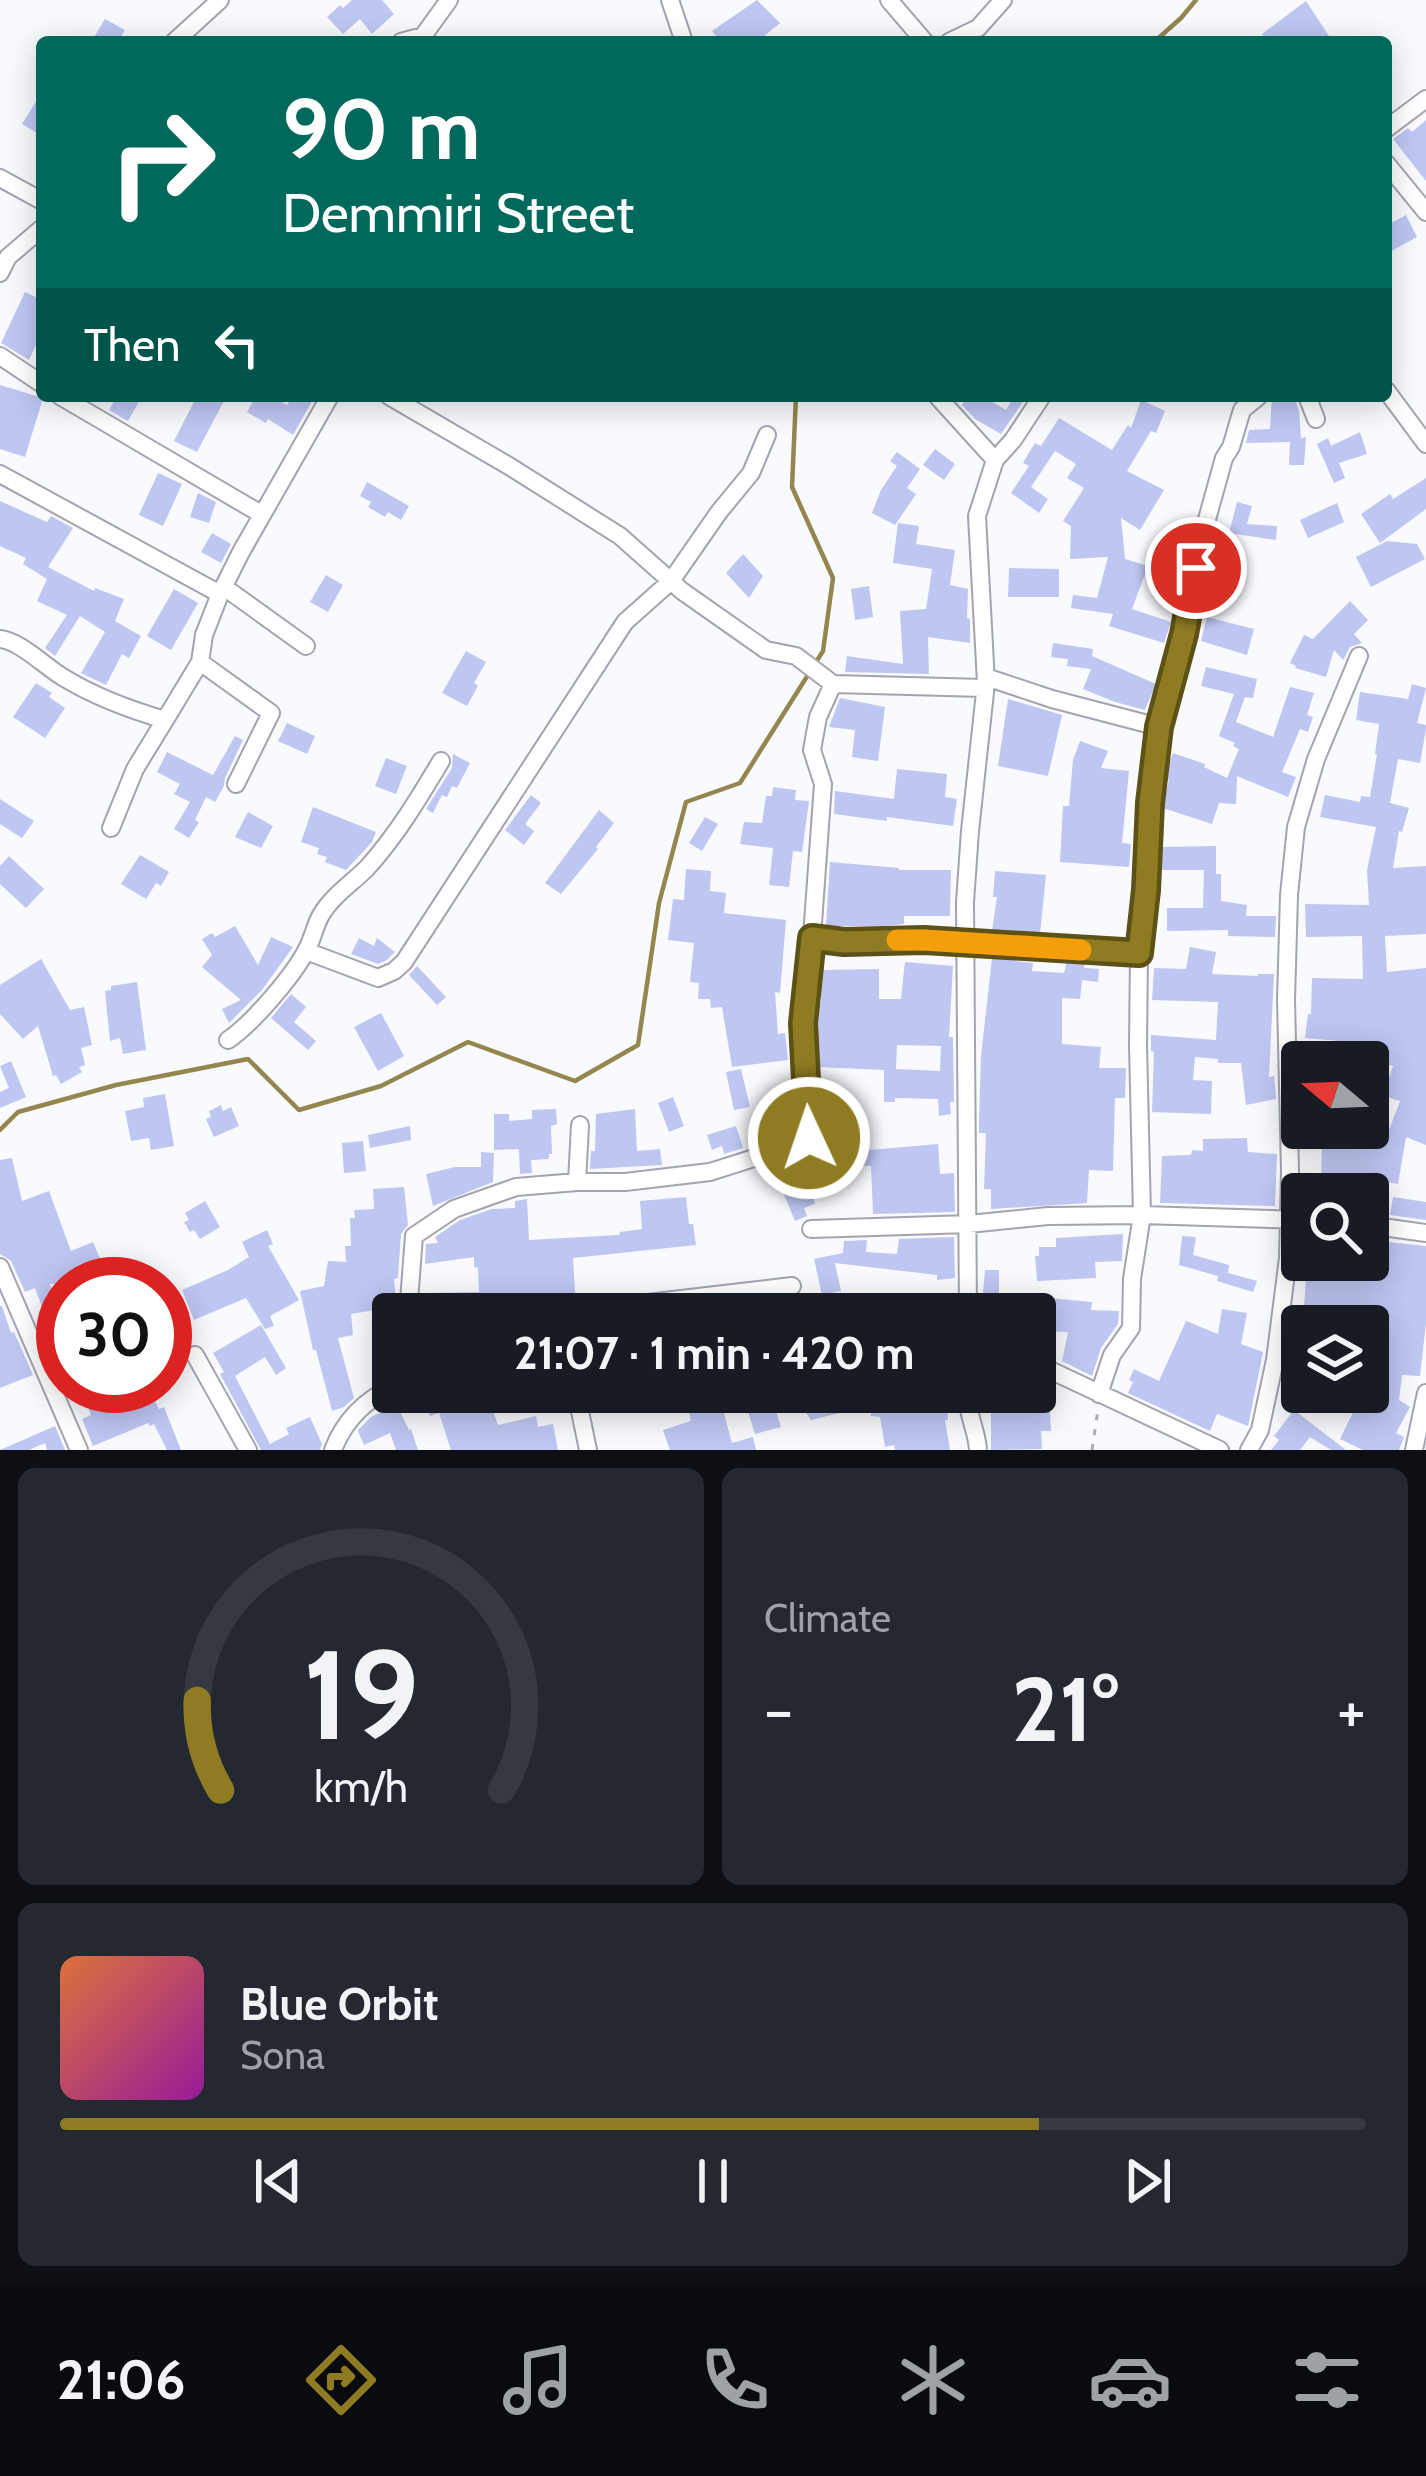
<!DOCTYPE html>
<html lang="en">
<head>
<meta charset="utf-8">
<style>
	:root { --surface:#171b24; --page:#242831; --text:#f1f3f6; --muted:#9ea1a6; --line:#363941; --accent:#8f7c22 }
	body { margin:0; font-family:Cabin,sans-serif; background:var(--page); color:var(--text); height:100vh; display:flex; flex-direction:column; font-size:45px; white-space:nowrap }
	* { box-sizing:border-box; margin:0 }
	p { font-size:39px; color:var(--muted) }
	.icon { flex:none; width:66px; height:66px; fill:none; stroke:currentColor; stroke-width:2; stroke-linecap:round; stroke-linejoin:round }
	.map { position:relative; height:1450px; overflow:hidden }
	.panel { display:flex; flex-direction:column; gap:18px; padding:18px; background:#0d0f14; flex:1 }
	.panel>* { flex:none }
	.guide { position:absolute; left:36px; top:36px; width:1356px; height:366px; border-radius:12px; box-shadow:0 6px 30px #0003; background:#00695c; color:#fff; overflow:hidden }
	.needle { width:78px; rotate:289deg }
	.fabs { position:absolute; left:1281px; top:1041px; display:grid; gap:24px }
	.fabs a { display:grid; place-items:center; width:108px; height:108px; border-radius:12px; background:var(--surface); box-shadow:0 6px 30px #0003; font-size:60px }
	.speed { position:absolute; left:36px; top:1257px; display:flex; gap:24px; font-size:60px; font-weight:700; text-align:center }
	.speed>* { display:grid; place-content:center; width:156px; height:156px; border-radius:50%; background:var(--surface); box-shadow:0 6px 30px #0003; line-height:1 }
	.speed .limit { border:18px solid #d22; background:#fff; color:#111 }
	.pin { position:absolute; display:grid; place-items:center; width:102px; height:102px; color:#fff; margin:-51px; border:6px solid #fff; border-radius:50%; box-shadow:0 3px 12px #0007 }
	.me { position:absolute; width:132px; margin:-66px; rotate:357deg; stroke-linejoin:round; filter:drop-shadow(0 0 9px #0008) }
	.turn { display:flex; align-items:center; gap:42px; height:252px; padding:0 48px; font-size:54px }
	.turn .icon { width:156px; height:156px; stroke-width:2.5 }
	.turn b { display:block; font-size:84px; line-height:102px }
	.then { display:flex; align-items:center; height:114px; padding:0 48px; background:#0003; gap:24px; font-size:45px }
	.big { font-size:90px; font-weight:800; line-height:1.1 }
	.panel .widget { flex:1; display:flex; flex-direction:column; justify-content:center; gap:18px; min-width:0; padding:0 42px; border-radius:18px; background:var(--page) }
	.panel .dial { align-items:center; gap:0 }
	.dial svg { height:312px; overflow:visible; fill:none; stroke:var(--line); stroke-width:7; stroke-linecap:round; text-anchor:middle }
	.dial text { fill:var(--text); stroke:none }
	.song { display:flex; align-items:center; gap:36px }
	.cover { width:144px; height:144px; border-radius:18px; background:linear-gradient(135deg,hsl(20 70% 55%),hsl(300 70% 35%)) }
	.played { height:12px; border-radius:6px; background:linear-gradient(90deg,var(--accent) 75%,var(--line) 75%) }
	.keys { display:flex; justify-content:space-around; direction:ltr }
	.heat { display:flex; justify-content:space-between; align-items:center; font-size:66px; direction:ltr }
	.panel .tiles { flex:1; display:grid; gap:18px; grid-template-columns:1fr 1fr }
	.widget:last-child { grid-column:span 2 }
	.trip { position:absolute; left:372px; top:1293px; width:684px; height:120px; border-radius:12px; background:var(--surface); box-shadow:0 6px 30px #0003; font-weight:800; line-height:120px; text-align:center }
	.tab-bar { display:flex; height:192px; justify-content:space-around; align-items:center; background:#090b0e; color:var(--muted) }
	.tab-bar .icon { width:84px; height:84px }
	.tab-bar .active { color:var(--accent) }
	.tab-bar b { font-size:54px; color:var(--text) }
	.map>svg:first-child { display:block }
</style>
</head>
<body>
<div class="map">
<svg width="1426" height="1450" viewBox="0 0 1426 1450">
	<rect width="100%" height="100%" fill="#f9fafe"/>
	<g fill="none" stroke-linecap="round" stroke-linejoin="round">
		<!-- stream -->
		<path stroke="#93864e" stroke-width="4.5" d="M1154 42 1181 18 1196 0
			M0 1130 18 1112 116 1085 248 1059 299 1110 381 1086 468 1042 575 1081 638 1045 659 903 686 802 740 783 823 651 833 578 792 487 796 396"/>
	</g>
	<!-- building -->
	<path fill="#bfc6f2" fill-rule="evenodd" d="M352 0H382L394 14 372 34 360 19 343 34 327 17 340 5 343 8Z
		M757 0 780 23 757 42H721L712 31Z
		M1306 1 1333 42H1268L1262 34Z
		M105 19 125 30 118 42H91Z
		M42 92V136L22 124Z
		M1426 120V181L1393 139 1408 128 1412 132Z
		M1406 215 1417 237 1386 254V226Z
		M25 292 42 300V332L29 360 1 343Z
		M0 385 43 398 25 457 0 449Z
		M117 396H134L140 400 128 421 109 410Z
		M197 396H219L225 399 197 452 174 441Z
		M256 396H271L287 405 293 396H315L293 435 268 419 266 423 247 412Z
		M968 396H982L1006 410 1014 396H1027L1001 434 975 419 962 405Z
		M1272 396H1294L1299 411 1301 438 1306 437 1304 465H1289L1290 442 1246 443 1249 430 1270 429Z
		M1141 400 1165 411 1156 433 1151 431 1127 471 1164 490 1140 530 1121 518 1125 559 1148 566 1132 609 1171 622 1164 643 1109 626 1113 614 1071 608 1073 595 1097 598 1108 557 1070 559 1071 526 1063 521 1084 488 1067 478 1076 464 1055 451 1031 487 1048 499 1039 513 1011 493 1029 466 1023 463 1030 451 1035 443 1041 446 1059 418 1112 450 1128 425 1131 428Z
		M1360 432 1367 454 1339 463 1345 478 1334 483 1317 444 1328 438 1331 446Z
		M935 449 955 464 944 480 923 465Z
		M897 452 920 469 907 488 916 494 895 525 872 513 881 490 897 466 890 461Z
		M158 473 182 484 163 526 139 515Z
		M1426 478V509L1380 543 1361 514 1390 494 1393 499Z
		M367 482 409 506 401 520 388 512 385 517 368 507 371 502 360 496Z
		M198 493 216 502 209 523 190 517Z
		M0 501 47 522 51 516 73 528 48 567 94 591 95 588 124 599 115 621 141 636 129 658 122 654 106 685 81 673 105 632 80 616 55 656 45 648 67 615 37 601 47 579 23 564 26 558 0 546Z
		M1237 502 1252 506 1247 524 1277 526 1276 540 1229 533Z
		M1337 503 1344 522 1308 538 1300 520Z
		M898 523 919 526 916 544 955 550 950 585 968 589 967 618 970 619V643L928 637 929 674 845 672 847 656 903 664 900 611 926 609 932 569 893 563Z
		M212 533 231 544 221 563 201 552Z
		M1387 541 1417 544 1425 559 1371 587 1356 557Z
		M743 554 763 576 749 598 726 573Z
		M1009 568 1059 569V597H1008Z
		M326 575 343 585 328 612 310 602Z
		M869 586 873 617 855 620 851 589Z
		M174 589 198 603 171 650 147 636Z
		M1350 601 1368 620 1354 634 1362 643 1350 647 1343 660 1334 650 1326 677 1295 668 1296 666 1290 663 1304 635 1313 639Z
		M1207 617 1254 629 1247 655 1201 641Z
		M1053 643 1093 649 1092 656 1156 684 1145 710 1115 702 1083 689 1091 669 1067 666 1068 659 1051 657Z
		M466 651 486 662 474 683 478 686 467 706 442 693Z
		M1206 667 1257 679 1253 698 1245 697 1236 722 1273 737 1290 687 1314 693 1307 715 1313 717 1308 732 1300 729 1282 772 1296 777 1288 797 1237 776 1236 804 1219 803 1212 824 1163 808 1169 779 1166 778V773L1173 753 1205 764 1204 767 1227 778 1239 749 1233 746 1235 743 1219 736 1234 694 1201 686Z
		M36 683 52 693 49 697 65 708 45 738 13 717Z
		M1412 684 1426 688 1417 723 1426 725V729L1420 763 1398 759 1390 803 1409 808 1402 832 1399 831 1393 868 1426 866V934L1385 936 1387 972 1426 968V1145L1406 1137 1398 1184 1373 1180 1369 1194H1310L1313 1178 1321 1180 1322 1145H1312L1313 1128 1389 1130 1400 1101 1383 1096 1393 1066 1370 1059 1374 1044 1305 1038 1308 1014H1311L1312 978 1363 979 1362 936 1306 937 1305 904 1369 905 1367 870 1376 827 1320 817 1325 795 1360 802 1361 796 1370 797 1377 754H1375L1379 724 1356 720 1360 692 1408 699Z
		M840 698 885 707 878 761 852 757 855 730 829 727Z
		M1008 699 1062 715 1048 776 998 766Z
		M287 723 315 736 307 754 278 741Z
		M235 736 243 740 225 778 224 786 215 802 206 797 195 820 199 822 189 838 174 829 190 802 174 794 180 784 157 772 167 752 213 775Z
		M1080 741 1108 751 1101 768 1129 771 1122 843 1131 844 1129 867 1060 862 1063 806H1069L1073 760Z
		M453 754 470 763 457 788 452 786 447 797 442 795 433 813 426 809 452 768Z
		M386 758 407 766 396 794 375 786Z
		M897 769 947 774 945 797 957 799 953 826 887 817V821L834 814 835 791 894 799Z
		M773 787 796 790 795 800 809 801 802 852 793 851 789 887 769 885 773 848 740 844 744 822 762 823 766 796H772Z
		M531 795 541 803 525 824 534 831 524 845 505 830Z
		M0 799 34 821 22 838 0 824Z
		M313 807 376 832 372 842 346 870 325 862 327 857 317 854 319 848 301 842Z
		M599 810 614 823 596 847 598 849 561 894 545 883Z
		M248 812 273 826 261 848 235 837Z
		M705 817 718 824 702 851 689 843Z
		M1216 846V874H1221V901L1247 905 1246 916H1276L1275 937 1228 936V930L1167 931V908H1203L1204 870H1160L1161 847Z
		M140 855 169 872 161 886 156 883 146 899 121 884Z
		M9 856 44 889 26 908 0 884V866Z
		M830 862 899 868V870H951L950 916H904V924L883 926H826Z
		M686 869 711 871 710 891 726 893 724 913 786 920 780 993 775 992 778 1034 785 1033 788 1060 732 1067 722 1007 711 1008 710 999H698L699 983 690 982 694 943 668 940 673 899 684 900Z
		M995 871 1046 875 1040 934 992 931 997 897H993Z
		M235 926 258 965 271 937 293 947 262 990 229 1023 222 1009 241 1000 202 967 212 955 202 939 212 933 215 937Z
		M359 938 374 946 377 938 395 952 387 960 378 964 351 954Z
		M1190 947 1216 952 1212 974 1258 976V974H1274L1269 1077 1274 1076 1276 1099 1246 1105 1241 1063H1218V1059L1195 1057 1193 1080 1212 1081 1211 1114 1152 1112 1154 1052 1151 1051V1035L1216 1040 1218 1002 1152 1000 1154 968 1186 969Z
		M992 958 1033 963 1032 971 1064 973 1067 961 1085 962 1084 968 1099 969 1098 982 1082 980 1080 999 1062 998V1044L1101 1047 1099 1068H1126L1125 1098H1115L1113 1171 1089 1170 1087 1203 991 1209V1189H984L986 1133H979V1120L981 1056Z
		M41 959 70 1010 84 1007 92 1045 81 1048 85 1065 79 1067 82 1072 61 1084 56 1075 53 1076 38 1026 23 1039 0 1014V985Z
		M905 962 953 966 949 1037H953L954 1102H950L951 1114 939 1116 938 1099 895 1098V1102H884V1070L818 1067V1003H821V970L879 969V999H901ZM897 1045 941 1046 940 1071 896 1069Z
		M417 966 446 997 437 1005 409 975Z
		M137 982 146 1050 123 1054 120 1038 110 1041 105 991 111 990V986Z
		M291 994 306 1007 294 1022 316 1041 308 1050 271 1018Z
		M381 1013 404 1056 378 1071 354 1027Z
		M11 1061 26 1097 0 1108V1092L9 1088 0 1066Z
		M741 1069 750 1107 734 1110 726 1072Z
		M165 1094 174 1146 151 1150 149 1138 131 1141 125 1111 144 1107 143 1098Z
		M673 1097 684 1126 669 1132 658 1103Z
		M221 1105 223 1111 231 1107 239 1126 214 1137 206 1119 211 1117 209 1111Z
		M556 1109 557 1124 551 1126 552 1154H549V1159L531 1160 532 1173 520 1174 519 1150 517 1149 494 1150V1114H509V1121L532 1119V1110Z
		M635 1109 637 1151 660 1149 662 1165 590 1169 591 1151H595L596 1114Z
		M410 1126 411 1140 370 1148 368 1135Z
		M736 1126 743 1148 724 1154 722 1146 712 1150 707 1135Z
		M1247 1138 1248 1152 1277 1154 1275 1206 1160 1203 1162 1156 1191 1155 1192 1150 1203 1151V1139Z
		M363 1141 366 1171 344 1173 342 1143Z
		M938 1144 940 1174 954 1173 955 1212 873 1214 871 1166 820 1165 821 1149 869 1150Z
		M481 1152 494 1153 493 1182 433 1206 426 1174 455 1167H481Z
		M802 1156 815 1204 804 1208 807 1216 795 1221 772 1166Z
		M12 1158 22 1201 49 1191 71 1251 93 1242 110 1284H50L58 1307 44 1312 35 1288 25 1292 11 1261 0 1254V1160Z
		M404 1187 408 1225 401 1234 398 1278 394 1279 396 1302 387 1304 388 1308 351 1314 353 1335 338 1338 354 1398 344 1407 332 1411 316 1350H313L300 1291 324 1286 328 1261 346 1262 345 1246H351L350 1218H355L354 1210 374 1209 373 1189Z
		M686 1197 689 1224H693L696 1245 573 1258 576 1307 548 1309 549 1314H426V1293L479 1292 478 1268 474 1267V1257L425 1264 426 1244 438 1243 435 1237 460 1220 492 1209 515 1208V1201L527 1199 529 1240 619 1235 620 1232 642 1229 640 1201Z
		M1393 1197 1426 1202V1220L1390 1215Z
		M205 1201 220 1227 200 1239 194 1230 190 1232 184 1222 189 1220 185 1213Z
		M267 1230 273 1244 268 1246 299 1300 270 1316 274 1326 265 1329 246 1298 194 1320 182 1290 228 1270 249 1257 242 1242Z
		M1123 1234 1122 1261 1095 1262 1096 1278 1037 1281 1035 1256H1039V1247H1056V1238Z
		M1182 1236 1196 1237 1193 1255 1229 1265 1228 1273 1257 1281 1253 1292 1217 1281 1218 1276 1179 1265Z
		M954 1237 955 1278 937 1280V1275L835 1263 841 1291 822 1295 814 1259 843 1253 844 1241 867 1240 866 1252 897 1254 899 1239Z
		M1388 1242 1426 1246V1323L1420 1376 1402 1375 1399 1400 1410 1407 1396 1433 1404 1437 1399 1450H1363L1340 1439 1363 1392H1368L1375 1336 1368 1335V1326H1303L1307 1260H1368V1252L1387 1255Z
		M985 1270H999V1302L982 1303Z
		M1038 1297 1092 1302 1091 1310 1119 1311 1118 1324 1101 1348 1092 1376 1062 1361 1068 1332 1035 1331V1308H1039Z
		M0 1306H2L11 1333 14 1332 33 1375 0 1388Z
		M165 1306 185 1348 183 1359 165 1368Z
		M1222 1309 1247 1313 1241 1344 1263 1352 1248 1426 1217 1414 1210 1431 1128 1393 1133 1382 1129 1380 1134 1369 1159 1381 1186 1321 1218 1334Z
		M261 1325 286 1368 276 1375 265 1357 235 1376 270 1444 289 1434 286 1428 310 1417 322 1444 320 1450H261L220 1374 224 1372 213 1353Z
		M80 1386H125L127 1391 139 1386H148L159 1409 164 1407 181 1450H167L154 1424 150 1426 148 1423 93 1446 82 1419 91 1415Z
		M423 1392H487L498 1425 536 1416 538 1427 553 1424 558 1450H451L439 1413 430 1416Z
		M742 1392H770L781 1427 755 1434Z
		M792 1392H831L844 1412 811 1420Z
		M991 1394H1049L1051 1431H1041L1042 1449 991 1450Z
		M912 1395 913 1400 933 1397 934 1410 947 1409 948 1420H945L950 1450H895L894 1445 885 1447 880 1417 871 1416V1404L888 1405 887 1398Z
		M700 1403 703 1412 722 1406 732 1443 753 1437 756 1450H670L663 1430 691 1421 688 1407Z
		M397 1405 409 1430 411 1429 418 1450H396L390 1433 364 1445 358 1431 359 1429 371 1417Z
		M1294 1410 1346 1450H1331L1310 1437 1300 1450H1271L1279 1440 1274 1436Z
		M55 1426 65 1450H47L45 1443 29 1450H0Z"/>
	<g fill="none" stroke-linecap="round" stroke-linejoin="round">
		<defs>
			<path id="minor" d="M670 0 684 42
				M889 0 925 42
				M174 42 220 0
				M401 42 423 36 449 0
				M949 42 978 28 1003 0
				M1386 129 1426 99
				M1386 163 1426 212
				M0 178 42 201
				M0 273 8 257 42 228
				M0 356 42 384
				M1386 390 1426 444
				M60 396 261 514
				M389 396 509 466 620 536 682 591 766 650 796 656 833 684 984 688
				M937 396 995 460
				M1307 396 1316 419
				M0 474 220 594
				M224 587 306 646
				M0 639C21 641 46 668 66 679 96 697 131 710 165 720L200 662 204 635 220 594 241 552 330 396
				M200 662 271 713 236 784
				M986 677 1052 699 1159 727
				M111 828 135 769 165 720
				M812 937 823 784 812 750 818 717 833 684
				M306 951 378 978 394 971 404 962 625 622 671 581 719 512 751 473 767 435
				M228 1040C252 1024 294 975 307 949 313 938 315 925 321 915 332 896 352 883 367 868 396 836 419 798 441 761
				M577 1182 580 1125
				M1368 1225 1426 1233
				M811 1229 969 1224 1048 1216 1142 1215 1301 1220
				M0 1267 79 1450
				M408 1314 414 1236 454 1209 516 1187 577 1182H625L710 1172 801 1143 809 1138 803 1023 812 937 844 942 924 940 1139 953
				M602 1314 613 1307 792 1286
				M968 1314 965 902 970 831 986 683 977 516 995 460 1013 440 1042 396
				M195 1355 248 1450
				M1035 1363 1220 1450
				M576 1392 588 1450
				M967 1392C966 1412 977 1430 978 1450
				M1099 1394 1112 1355 1131 1328 1132 1279 1142 1215 1138 1045 1139 953 1146 890 1150 804 1159 727 1184 634 1206 523 1224 458 1231 447 1242 410 1259 396
				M333 1450C344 1421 365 1400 393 1387
				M1249 1450 1260 1430 1275 1360 1288 1258 1290 1171 1286 1000 1289 895 1296 827 1316 759 1359 656
				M1414 1450 1426 1393"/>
		</defs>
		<!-- minor casing -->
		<use href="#minor" stroke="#a2a4ae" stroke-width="20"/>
		<!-- path -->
		<path stroke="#acadb1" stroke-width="3" stroke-dasharray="6 9" stroke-linecap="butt" d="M1092 1450 1098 1410"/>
		<!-- minor -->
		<use href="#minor" stroke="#fff" stroke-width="16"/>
	</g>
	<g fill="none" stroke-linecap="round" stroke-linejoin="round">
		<defs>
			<path id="route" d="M809 1138 803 1023 812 938 844 942 924 940 1139 953 1146 890 1150 803 1159 727 1184 634 1196 568"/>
		</defs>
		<!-- route casing -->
		<use href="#route" stroke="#5d5116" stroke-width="30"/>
		<!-- route -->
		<use href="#route" stroke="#8f7c22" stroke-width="21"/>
		<!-- slow -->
		<path stroke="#f59e0b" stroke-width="21" d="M897 940H924L1081 950"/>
	</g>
</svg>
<div class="fabs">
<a><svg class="needle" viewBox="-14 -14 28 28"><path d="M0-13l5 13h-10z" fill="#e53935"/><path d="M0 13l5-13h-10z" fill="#9ea1a6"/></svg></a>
<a><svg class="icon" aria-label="search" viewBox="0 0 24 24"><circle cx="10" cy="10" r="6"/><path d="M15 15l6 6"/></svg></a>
<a><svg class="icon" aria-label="layers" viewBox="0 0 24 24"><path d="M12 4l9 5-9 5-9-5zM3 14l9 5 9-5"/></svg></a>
</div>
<div class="speed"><div class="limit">30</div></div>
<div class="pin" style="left:1196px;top:568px;background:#d93025"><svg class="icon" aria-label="arrive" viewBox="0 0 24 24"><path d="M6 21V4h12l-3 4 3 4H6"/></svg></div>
<svg class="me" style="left:809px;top:1138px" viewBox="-20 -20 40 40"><circle r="17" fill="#8f7c22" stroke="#fff" stroke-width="3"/><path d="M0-11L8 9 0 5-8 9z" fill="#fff"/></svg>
<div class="trip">21:07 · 1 min · 420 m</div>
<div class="guide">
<div class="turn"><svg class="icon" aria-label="right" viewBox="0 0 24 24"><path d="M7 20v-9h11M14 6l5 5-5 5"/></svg><div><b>90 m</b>Demmiri Street</div></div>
<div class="then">Then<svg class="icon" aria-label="left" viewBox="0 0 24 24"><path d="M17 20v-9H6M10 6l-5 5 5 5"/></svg></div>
</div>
</div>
<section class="panel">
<div class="tiles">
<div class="widget dial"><svg viewBox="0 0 100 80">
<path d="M14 69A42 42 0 1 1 86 69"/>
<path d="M14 69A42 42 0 0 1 8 46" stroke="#8f7c22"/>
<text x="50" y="56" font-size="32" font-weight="700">19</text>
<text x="50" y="72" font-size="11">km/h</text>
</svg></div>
<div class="widget"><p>Climate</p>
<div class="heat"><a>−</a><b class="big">21°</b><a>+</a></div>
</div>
<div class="widget">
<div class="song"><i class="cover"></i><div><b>Blue Orbit</b><p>Sona</p></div></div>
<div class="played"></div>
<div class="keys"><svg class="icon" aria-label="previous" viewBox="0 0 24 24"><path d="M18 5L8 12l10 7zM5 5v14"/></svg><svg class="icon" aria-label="pause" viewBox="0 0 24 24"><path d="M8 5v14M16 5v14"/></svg><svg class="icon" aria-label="next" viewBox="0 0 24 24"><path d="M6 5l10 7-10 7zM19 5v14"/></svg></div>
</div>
</div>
</section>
<nav class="tab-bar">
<b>21:06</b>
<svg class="icon active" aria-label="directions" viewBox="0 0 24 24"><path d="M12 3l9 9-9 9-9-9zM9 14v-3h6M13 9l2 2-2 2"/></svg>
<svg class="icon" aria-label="music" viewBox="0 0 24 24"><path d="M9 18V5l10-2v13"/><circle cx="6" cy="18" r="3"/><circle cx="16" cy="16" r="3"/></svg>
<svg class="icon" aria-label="phone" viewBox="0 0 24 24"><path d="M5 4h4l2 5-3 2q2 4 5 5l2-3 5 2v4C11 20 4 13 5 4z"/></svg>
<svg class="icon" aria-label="climate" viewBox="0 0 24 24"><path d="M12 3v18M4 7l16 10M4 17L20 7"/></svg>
<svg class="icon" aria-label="car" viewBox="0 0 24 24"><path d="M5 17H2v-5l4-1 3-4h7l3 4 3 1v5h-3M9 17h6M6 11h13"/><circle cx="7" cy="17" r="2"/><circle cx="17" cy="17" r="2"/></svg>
<svg class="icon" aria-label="filters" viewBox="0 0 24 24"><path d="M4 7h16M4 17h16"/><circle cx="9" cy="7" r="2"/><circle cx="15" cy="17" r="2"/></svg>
</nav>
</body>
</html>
